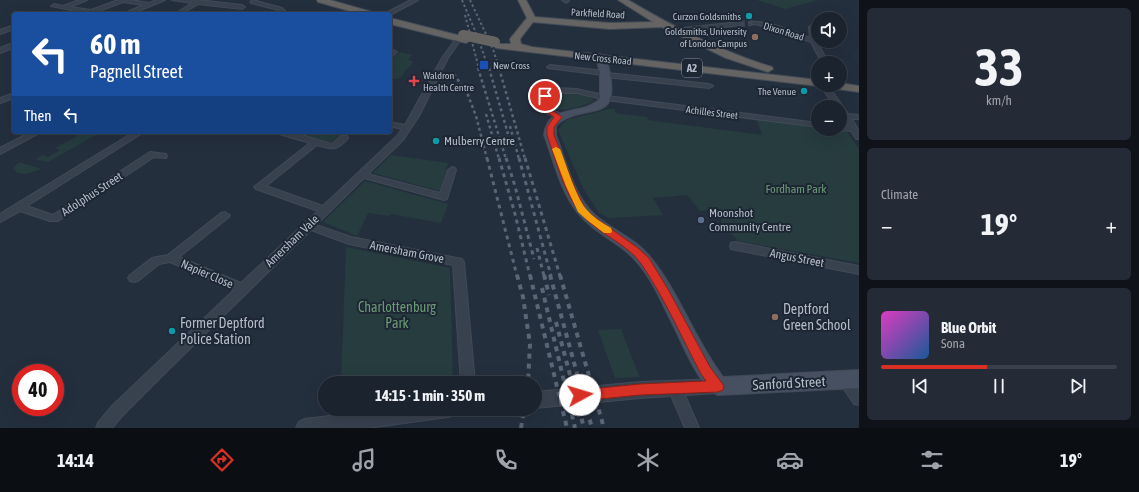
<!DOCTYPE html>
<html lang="en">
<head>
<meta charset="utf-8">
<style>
	:root { --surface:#1b232e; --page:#242b36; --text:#f1f3f6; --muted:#a0a4aa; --line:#39404a; --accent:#d93025 }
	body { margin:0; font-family:"Asap Condensed",sans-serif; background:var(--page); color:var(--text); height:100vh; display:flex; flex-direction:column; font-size:15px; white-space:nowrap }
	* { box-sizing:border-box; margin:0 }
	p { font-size:13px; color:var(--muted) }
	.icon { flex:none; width:22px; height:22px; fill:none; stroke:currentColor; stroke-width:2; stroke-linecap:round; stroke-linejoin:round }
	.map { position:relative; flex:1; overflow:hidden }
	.sheet { display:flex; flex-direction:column; gap:8px; padding:8px; background:#0f1319; width:280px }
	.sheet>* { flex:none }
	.hud { position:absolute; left:12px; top:12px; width:380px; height:122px; border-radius:4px; box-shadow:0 4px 16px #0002,0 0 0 1px var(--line); background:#1a4fa0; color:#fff; overflow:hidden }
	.controls { position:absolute; left:811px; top:12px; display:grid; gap:8px }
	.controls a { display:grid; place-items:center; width:36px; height:36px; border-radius:50%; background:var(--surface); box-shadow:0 4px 16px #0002,0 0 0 1px var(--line); font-size:20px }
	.speed { position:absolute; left:12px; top:364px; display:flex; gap:8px; font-size:20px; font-weight:700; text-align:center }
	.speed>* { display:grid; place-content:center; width:52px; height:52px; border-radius:50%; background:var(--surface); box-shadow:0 4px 16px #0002,0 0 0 1px var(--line); line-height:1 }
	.speed .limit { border:6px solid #d22; background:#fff; color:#111 }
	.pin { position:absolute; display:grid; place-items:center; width:34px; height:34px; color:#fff; margin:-17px; border:2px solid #fff; border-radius:50%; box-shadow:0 1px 4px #0007 }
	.me { position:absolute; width:44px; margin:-22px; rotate:84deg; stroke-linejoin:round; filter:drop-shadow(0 0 3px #0008) }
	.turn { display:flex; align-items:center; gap:14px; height:84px; padding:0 12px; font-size:18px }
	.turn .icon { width:52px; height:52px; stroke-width:2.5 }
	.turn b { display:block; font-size:28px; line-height:34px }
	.then { display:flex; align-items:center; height:38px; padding:0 12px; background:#0003; gap:8px; font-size:15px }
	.big { font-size:30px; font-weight:700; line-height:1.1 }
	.sheet .tile { flex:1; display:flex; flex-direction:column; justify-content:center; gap:6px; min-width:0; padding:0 14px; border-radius:6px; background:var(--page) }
	.sheet .dial { align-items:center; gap:0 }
	.dial b { font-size:52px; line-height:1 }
	.song { display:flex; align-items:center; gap:12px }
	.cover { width:48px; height:48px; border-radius:6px; background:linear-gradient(135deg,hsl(310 70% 55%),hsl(210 70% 35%)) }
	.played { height:4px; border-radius:2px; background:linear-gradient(90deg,var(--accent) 45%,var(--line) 45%) }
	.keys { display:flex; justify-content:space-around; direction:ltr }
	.heat { display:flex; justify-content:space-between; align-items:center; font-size:22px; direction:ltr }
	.trip { position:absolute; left:318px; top:376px; width:224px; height:40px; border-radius:20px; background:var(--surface); box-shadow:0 4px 16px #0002,0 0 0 1px var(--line); font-weight:700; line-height:40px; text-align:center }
	.menu { display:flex; height:64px; justify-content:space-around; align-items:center; background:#0b0e12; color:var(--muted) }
	.menu .icon { width:28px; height:28px }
	.menu .active { color:var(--accent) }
	.menu b { font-size:18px; color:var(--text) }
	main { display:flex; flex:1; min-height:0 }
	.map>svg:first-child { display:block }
</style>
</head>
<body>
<main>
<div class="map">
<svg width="859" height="428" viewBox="0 0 859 428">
	<rect width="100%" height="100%" fill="#242f3e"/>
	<!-- green -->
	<path fill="#263c3f" d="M757 0H818L785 9Z
		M400 52 412 55 408 60 414 61 399 79 390 78V61Z
		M559 93 586 95 594 100C588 106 559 113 552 108V94Z
		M610 109H615V113L647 117 648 120 762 135 757 120 847 132 859 149V263L738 241 721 222 722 216 712 210 700 211 687 195 653 198 663 215 609 218 599 213 584 190 558 130 566 120Z
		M78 132H101L48 162 36 159 42 155 48 157 60 150 55 148 77 136 75 134Z
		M291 132H344L331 142Z
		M391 155 448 163 440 191 373 173Z
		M19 162 42 169 26 174 17 173 13 168Z
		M365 181 448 204 441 223 391 214 390 216 368 213 357 236 323 222Z
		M346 247 450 268 453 383H341Z
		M621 329 638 373 640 377 615 378 598 330Z"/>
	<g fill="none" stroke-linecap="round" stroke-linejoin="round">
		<!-- minor-tunnel -->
		<path stroke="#3a4453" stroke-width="6" stroke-dasharray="6 3" stroke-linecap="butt" d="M739 24 753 23"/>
		<defs>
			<path id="minor" d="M79 0H87L70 7 91 10 118 0H131L149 3 157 0H165L131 14H123L143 5 123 2 91 14H83L85 13 51 6 54 4 63 6Z
				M172 0H198L242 5 245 7 242 9 198 4 182 14H175L192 3Z
				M253 0 282 8 285 11 282 14H276L278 10 251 3 250 2Z
				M411 0H418L390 15 384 14Z
				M562 0H568L569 1 566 3Z
				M818 20V25L815 28 817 41 828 63H822L811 42 771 28 750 23C760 17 798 33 810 38L809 27Z
				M739 22 742 24 741 25 674 33 671 31 674 29Z
				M14 25V29L0 34V30Z
				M457 37 462 38 448 58 419 116 403 140 368 174 440 193 448 170 452 167 455 168 456 170 447 199 444 200 364 178 316 225 351 237 462 259 464 262 475 383H461L453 265 349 244 311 230 165 373 122 416 112 428H96L98 423 112 406 234 290 170 262 159 264 138 281 134 282 130 281 128 278 130 275 152 258 168 255 221 213 225 212 230 215 229 217 179 257 241 283 318 211 256 189 254 187 310 143 279 134 278 132H291L332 144 341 136H347L348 138C337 151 333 150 317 145L266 186 323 206 397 136 402 129 390 126V122L405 125 442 58Z
				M390 48 397 52 390 58Z
				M550 65 605 71 608 73 709 84 713 86 709 88 606 77 603 75 548 68 547 67Z
				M820 85H828L848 114 859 115V119H852L859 131V139H856L851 131 837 130 840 129V126H848L840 113V107H835Z
				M555 88 577 89 607 96 818 123V127L606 100 577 93H551L549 96 551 109 562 115 563 117 559 119 544 112 541 96 545 89Z
				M14 93V98L0 103V98Z
				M31 132H41L0 154V148Z
				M134 132H144L27 206 53 215 150 152 166 154 167 156 166 158 154 157 58 221H50L20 211 0 222V214Z
				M735 242 859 266V274L731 249 730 246 731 243Z
				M845 374C859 379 859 392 859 405L854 404 838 380 840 376Z
				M675 382 680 384 699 428H685L668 388 670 384Z"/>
			<path id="tertiary" d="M10 44H13V48L0 53V48Z
				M718 379 724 381 726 386 724 391 718 393 640 398 535 408V392L640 382Z
				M386 409H457L454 415 448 417 368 428H296L299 422 305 419Z"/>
			<path id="secondary" d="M600 54C606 56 608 63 609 69 620 122 593 104 563 120 561 121 558 123 556 126 556 128 556 132 556 135 566 161 573 194 594 214 611 230 636 238 651 258 680 294 695 340 723 377L859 370V388L718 395C700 388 683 345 674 327 661 302 650 272 628 253 612 239 591 230 578 213 560 191 554 161 544 135 548 102 582 117 600 99V73L596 57Z"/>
			<path id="trunk" d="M317 0H330L372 12 373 14H360L318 2Z
				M518 0H526L535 17 610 23 653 22 618 0H628C674 27 720 51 772 67L773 69 768 72 726 58 662 27 610 29 533 22 520 39 521 44 532 47 818 80V85H822L818 86 496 48 494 46 496 44H511L510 39 527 18Z
				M390 18 469 38 471 40 466 43 390 24Z
				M840 83 859 86V92L830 88 826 87 824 85H840Z"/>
		</defs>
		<!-- minor casing -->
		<use href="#minor" stroke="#414a57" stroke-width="2"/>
		<!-- tertiary casing -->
		<use href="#tertiary" stroke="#414a57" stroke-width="2"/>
		<!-- secondary casing -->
		<use href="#secondary" stroke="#414a57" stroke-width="2"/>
		<!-- trunk casing -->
		<use href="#trunk" stroke="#434c59" stroke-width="2"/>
		<!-- minor -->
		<use href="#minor" fill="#38414e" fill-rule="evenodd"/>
		<!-- tertiary -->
		<use href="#tertiary" fill="#38414e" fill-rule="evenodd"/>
		<!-- secondary -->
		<use href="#secondary" fill="#465061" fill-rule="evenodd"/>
		<!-- trunk -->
		<use href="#trunk" fill="#656462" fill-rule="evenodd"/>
		<!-- rail-far3 -->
		<path stroke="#5a6575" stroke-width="2" stroke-dasharray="2.5 2.5" stroke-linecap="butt" d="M462 0 476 33 489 69
			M470 0 493 49 499 69
			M465 15 479 69"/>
		<!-- rail-far2 -->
		<path stroke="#5a6575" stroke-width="2.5" stroke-dasharray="3 3" stroke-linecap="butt" d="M478 68 506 159
			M489 68 508 134
			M499 68 525 159
			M454 74 468 95 476 116 487 159
			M486 114 499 159
			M510 126 519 159"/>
		<!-- rail-far1 -->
		<path stroke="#5a6575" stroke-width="3" stroke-dasharray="4 4" stroke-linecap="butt" d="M487 158 517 276
			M499 158 515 214 530 276
			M506 158 515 186 534 259
			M519 158 551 276
			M525 158 560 276
			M537 248 544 276"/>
		<!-- rail -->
		<path stroke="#5a6575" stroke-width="4" stroke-dasharray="5 5" stroke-linecap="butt" d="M517 275 523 297 530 344 528 383
			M530 275 567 428
			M544 275 549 295
			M550 275 592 428
			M560 275 604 428
			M542 288 575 428
			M556 322 584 428
			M521 428 524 409"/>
		<defs>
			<path id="trunk-bridge" d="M463 35 495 42"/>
		</defs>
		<!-- trunk-bridge casing -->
		<use href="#trunk-bridge" stroke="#434c59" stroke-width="10" stroke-linecap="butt"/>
		<!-- trunk-bridge -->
		<use href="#trunk-bridge" stroke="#656462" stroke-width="10"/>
	</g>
	<!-- route -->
	<path fill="#d93025" stroke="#8d1f18" d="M545 94 548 96 550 109 562 117 554 127V135L574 186 585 209 593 216 638 248 649 258 669 291 710 367 724 386 723 390 718 392 640 395 580 401 576 400 574 395 576 391 580 390 640 384 706 381 701 374C682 338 665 299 642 265 629 245 603 236 586 219 566 201 556 160 547 135V127L554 117 543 110 541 96Z"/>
	<!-- slow -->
	<path fill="#f59e0b" d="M556 147 560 149C567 166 575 195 586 209 593 217 602 223 611 228L612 231 611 233H604L587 220 578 212 566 186 552 149Z"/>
	<!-- markers -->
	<g fill="#0f9aa8" stroke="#1d2633" stroke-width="1.5">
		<circle cx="749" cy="16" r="4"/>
		<circle cx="804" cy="91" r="4"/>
		<circle cx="436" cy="141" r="4"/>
		<circle cx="172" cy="331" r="4"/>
	</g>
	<g fill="#8d6e63" stroke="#1d2633" stroke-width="1.5">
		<circle cx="755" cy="37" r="4"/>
		<circle cx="775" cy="317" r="4"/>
	</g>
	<rect fill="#1a4fb4" stroke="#1d2633" stroke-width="1.5" x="479" y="60" width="10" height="10" rx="2"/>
	<path fill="#e0444e" stroke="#1d2633" stroke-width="1.5" d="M412 75h4v4h4v4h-4v4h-4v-4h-4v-4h4z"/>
	<circle fill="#5c6f8a" stroke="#1d2633" stroke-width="1.5" cx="701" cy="220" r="4"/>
	<g text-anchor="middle" stroke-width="4" stroke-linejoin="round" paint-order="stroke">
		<!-- far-street labels -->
		<g font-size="10" fill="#b4bcc9" stroke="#1d2633">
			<text transform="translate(598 13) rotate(3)" y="4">Parkfield Road</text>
			<text transform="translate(784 31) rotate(17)" y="4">Dixon Road</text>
			<text transform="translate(603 58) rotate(6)" y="4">New Cross Road</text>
			<text transform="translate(712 112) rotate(7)" y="4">Achilles Street</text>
		</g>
		<!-- far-poi labels -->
		<g font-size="10" fill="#b4bcc9" stroke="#1d2633" text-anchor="end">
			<text x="741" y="20">Curzon Goldsmiths</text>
			<text x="747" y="35">Goldsmiths, University<tspan x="747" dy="12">of London Campus</tspan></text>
			<text x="493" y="69" text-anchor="start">New Cross</text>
			<text x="423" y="79" text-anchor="start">Waldron<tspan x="423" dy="12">Health Centre</tspan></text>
			<text x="796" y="95">The Venue</text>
		</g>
		<!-- shield labels -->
		<rect fill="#1d2633" stroke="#878f9c" stroke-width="1" x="682" y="59" width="20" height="18" rx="3"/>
		<g font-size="11" font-weight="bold" fill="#b4bcc9">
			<text x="692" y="72">A2</text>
		</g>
		<!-- poi labels -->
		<g font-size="12" fill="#b4bcc9" stroke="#1d2633" text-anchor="start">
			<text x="444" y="145">Mulberry Centre</text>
			<text x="709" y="217">Moonshot<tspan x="709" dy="14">Community Centre</tspan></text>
		</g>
		<!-- park labels -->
		<g font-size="12" fill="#6b9a76" stroke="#1d2633">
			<text x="796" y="193">Fordham Park</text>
		</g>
		<!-- street labels -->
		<g font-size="12" fill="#b4bcc9" stroke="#1d2633">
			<text transform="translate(92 194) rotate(-33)" y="4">Adolphus Street</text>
			<text transform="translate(292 241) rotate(-44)" y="4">Amersham Vale</text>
			<text transform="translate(407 252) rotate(11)" y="4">Amersham Grove</text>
			<text transform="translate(797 258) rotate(11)" y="4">Angus Street</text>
			<text transform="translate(207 274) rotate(23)" y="4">Napier Close</text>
		</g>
		<!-- near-park labels -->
		<g font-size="14" fill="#6b9a76" stroke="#1d2633">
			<text x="397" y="312">Charlottenburg<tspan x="397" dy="16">Park</tspan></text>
		</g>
		<!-- near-poi labels -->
		<g font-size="14" fill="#b4bcc9" stroke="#1d2633" text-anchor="start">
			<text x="783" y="314">Deptford<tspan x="783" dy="16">Green School</tspan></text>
			<text x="180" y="328">Former Deptford<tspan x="180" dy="16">Police Station</tspan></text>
		</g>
		<!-- near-street labels -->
		<g font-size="14" fill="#b4bcc9" stroke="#1d2633">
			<text transform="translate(789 383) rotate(-3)" y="5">Sanford Street</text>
		</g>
	</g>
</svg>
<div class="controls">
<a><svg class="icon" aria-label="sound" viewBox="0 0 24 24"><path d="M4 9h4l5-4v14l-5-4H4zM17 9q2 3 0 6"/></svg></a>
<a>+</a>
<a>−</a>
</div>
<div class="speed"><div class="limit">40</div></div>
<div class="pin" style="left:545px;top:96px;background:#d93025"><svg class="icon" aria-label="arrive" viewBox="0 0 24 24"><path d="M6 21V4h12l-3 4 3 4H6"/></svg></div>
<svg class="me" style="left:580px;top:395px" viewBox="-20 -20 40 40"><circle r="19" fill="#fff"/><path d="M0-13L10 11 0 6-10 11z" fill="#d93025"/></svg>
<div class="trip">14:15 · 1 min · 350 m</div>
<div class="hud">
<div class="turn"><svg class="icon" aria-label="left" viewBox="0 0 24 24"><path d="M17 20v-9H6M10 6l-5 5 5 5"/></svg><div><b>60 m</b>Pagnell Street</div></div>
<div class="then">Then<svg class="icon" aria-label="left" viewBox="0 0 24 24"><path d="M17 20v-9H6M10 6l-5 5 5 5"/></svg></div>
</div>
</div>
<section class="sheet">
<div class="tile dial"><b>33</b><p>km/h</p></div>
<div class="tile"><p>Climate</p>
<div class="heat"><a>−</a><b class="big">19°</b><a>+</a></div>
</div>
<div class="tile">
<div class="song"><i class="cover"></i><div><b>Blue Orbit</b><p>Sona</p></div></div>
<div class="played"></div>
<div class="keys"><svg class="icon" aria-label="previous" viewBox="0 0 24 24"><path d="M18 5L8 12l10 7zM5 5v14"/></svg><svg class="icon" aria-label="pause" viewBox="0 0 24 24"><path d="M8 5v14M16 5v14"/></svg><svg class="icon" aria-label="next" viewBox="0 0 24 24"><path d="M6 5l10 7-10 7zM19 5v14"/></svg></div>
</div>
</section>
</main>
<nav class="menu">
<b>14:14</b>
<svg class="icon active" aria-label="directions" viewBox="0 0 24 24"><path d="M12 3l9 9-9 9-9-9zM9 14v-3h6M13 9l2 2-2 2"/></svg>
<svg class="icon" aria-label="music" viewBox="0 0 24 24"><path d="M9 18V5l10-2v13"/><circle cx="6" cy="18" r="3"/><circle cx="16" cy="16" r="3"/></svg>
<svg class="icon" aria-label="phone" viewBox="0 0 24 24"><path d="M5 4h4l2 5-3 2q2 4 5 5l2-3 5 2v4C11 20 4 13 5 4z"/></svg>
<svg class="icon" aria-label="climate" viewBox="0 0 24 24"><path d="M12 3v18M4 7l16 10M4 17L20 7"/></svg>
<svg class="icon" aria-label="car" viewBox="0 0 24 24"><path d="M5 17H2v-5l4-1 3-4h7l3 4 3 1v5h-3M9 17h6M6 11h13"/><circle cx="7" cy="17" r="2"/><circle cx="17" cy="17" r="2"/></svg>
<svg class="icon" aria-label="filters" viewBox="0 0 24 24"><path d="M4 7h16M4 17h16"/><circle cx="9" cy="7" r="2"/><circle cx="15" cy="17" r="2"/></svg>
<b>19°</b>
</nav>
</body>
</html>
